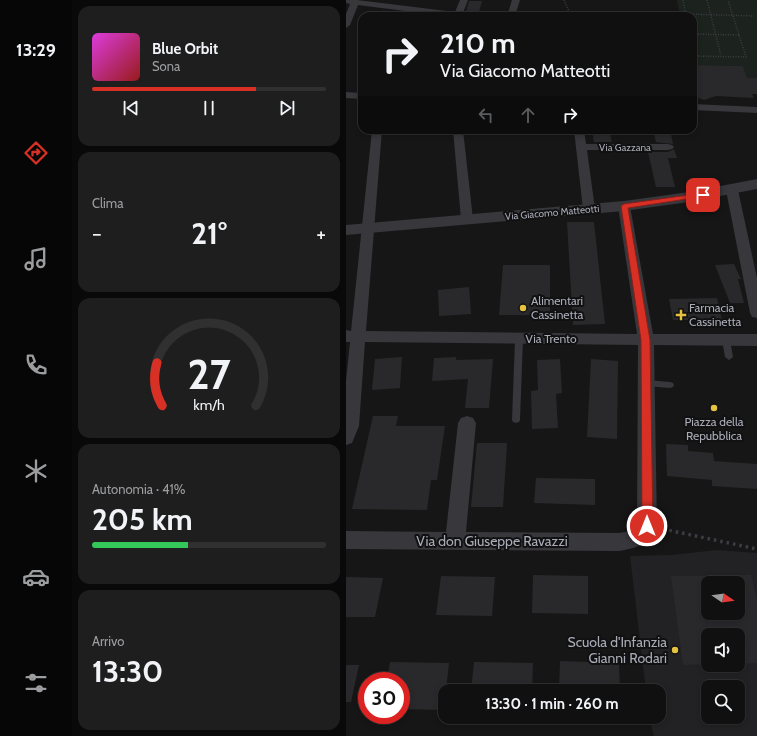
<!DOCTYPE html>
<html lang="it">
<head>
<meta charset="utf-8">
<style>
	:root { --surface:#101011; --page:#1e1e1f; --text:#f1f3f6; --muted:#9c9d9f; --line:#303031; --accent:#d93025 }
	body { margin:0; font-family:Cabin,sans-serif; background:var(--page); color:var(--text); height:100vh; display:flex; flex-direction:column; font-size:15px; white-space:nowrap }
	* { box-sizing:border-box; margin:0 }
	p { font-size:13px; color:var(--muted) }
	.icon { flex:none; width:22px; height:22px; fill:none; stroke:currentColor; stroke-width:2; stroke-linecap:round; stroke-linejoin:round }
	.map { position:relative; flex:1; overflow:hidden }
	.panel { display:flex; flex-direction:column; gap:6px; padding:6px; background:#090909; width:274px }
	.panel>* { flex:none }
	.guide { position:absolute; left:12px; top:12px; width:339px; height:122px; border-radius:12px; box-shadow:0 2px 6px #0003,0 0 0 1px var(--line); background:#101011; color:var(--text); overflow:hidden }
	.needle { width:26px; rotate:103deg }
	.fabs { position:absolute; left:355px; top:576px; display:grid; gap:8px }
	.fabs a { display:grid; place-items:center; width:44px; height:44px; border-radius:8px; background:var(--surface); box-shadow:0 2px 6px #0003,0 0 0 1px var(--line); font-size:20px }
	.speed { position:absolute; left:12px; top:672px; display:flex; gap:8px; font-size:20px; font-weight:700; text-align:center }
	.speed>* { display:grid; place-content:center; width:52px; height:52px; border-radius:50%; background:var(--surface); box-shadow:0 2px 6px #0003,0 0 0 1px var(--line); line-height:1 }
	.speed .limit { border:6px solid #d22; background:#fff; color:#111 }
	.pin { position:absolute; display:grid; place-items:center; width:34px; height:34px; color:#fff; margin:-17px; border-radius:8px; box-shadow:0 2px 6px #0006 }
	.me { position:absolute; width:44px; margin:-22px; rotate:0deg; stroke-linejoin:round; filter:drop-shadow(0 0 3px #0008) }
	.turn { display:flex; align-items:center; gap:14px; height:84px; padding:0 16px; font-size:18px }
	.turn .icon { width:52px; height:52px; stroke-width:2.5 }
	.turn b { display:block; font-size:28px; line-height:34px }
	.lanes { display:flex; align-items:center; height:38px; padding:0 16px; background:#0003; justify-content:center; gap:20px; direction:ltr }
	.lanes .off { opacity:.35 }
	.big { font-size:30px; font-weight:700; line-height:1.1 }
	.panel .card { flex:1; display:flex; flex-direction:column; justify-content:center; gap:6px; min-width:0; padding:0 14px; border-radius:12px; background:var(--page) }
	.panel .dial { align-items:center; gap:0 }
	.dial svg { height:104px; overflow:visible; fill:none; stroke:var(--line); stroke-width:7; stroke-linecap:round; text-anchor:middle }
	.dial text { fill:var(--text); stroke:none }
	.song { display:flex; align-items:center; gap:12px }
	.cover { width:48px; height:48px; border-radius:6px; background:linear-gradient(135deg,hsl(300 70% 55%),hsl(0 70% 35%)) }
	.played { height:4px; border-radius:2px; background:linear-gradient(90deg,var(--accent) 70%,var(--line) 70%) }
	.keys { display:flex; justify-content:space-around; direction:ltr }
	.heat { display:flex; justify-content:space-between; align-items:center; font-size:22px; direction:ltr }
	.charge { height:6px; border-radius:3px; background:linear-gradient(90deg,#34c759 41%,var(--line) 0) }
	.trip { position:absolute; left:92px; top:684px; width:228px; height:40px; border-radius:12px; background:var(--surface); box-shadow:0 2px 6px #0003,0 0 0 1px var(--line); font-weight:700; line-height:40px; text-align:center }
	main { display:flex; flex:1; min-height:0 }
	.menu { display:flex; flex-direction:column; width:72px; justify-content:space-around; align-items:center; background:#060607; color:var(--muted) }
	.menu .icon { width:28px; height:28px }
	.menu .current { color:var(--accent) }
	.menu b { font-size:18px; color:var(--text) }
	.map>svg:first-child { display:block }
</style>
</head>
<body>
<main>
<nav class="menu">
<b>13:29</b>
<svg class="icon current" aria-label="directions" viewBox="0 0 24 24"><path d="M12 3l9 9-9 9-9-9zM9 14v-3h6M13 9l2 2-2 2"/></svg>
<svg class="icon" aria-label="music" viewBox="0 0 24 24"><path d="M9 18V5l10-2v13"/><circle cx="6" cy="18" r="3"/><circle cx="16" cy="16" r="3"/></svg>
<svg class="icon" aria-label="phone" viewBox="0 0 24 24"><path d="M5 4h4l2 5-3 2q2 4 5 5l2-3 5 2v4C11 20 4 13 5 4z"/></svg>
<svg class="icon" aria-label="climate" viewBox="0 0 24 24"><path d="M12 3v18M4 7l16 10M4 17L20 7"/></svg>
<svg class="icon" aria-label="car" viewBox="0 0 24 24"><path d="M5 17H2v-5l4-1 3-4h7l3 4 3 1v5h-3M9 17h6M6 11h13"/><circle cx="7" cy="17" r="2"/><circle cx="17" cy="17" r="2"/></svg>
<svg class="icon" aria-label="filters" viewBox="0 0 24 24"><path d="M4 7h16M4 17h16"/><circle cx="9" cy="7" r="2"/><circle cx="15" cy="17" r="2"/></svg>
</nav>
<section class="panel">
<div class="card">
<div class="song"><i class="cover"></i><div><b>Blue Orbit</b><p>Sona</p></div></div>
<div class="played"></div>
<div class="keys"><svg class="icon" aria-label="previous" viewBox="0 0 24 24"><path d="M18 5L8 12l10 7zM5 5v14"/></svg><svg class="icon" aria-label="pause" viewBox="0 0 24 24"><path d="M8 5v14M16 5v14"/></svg><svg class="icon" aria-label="next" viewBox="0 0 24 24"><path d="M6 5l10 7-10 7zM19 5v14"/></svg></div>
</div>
<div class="card"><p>Clima</p>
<div class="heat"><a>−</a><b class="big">21°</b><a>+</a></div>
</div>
<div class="card dial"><svg viewBox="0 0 100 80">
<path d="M14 69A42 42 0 1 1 86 69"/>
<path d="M14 69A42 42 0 0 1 10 36" stroke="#d93025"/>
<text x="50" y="56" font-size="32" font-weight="700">27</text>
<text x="50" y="72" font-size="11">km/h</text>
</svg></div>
<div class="card"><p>Autonomia · 41%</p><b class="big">205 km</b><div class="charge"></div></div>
<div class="card"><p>Arrivo</p><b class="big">13:30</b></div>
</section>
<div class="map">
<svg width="411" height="736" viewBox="0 0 411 736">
	<rect width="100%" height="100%" fill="#161617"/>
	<!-- built -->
	<path fill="#222224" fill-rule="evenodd" d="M371 550 411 553V736H308L303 717H313V691H300L284 556 326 555ZM362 583H392V613H362ZM362 635H392V665H362ZM362 687H392V717H362Z"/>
	<!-- green -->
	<path fill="#1c221e" d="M331 0H411V78H401L397 66 347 65V16H334Z"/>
	<!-- building -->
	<path fill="#29292b" d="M123 1H136L133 12H120Z
		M347 65 397 66 401 78H411V94H406L408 98 370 96 358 100 350 97 349 92H347Z
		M263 130 266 142H248L246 131Z
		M308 134H325L327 144 310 142Z
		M328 149 331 158H322L329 187H310L302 152H322Z
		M221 222H248L259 324 227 325Z
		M388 264 395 279H392L398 303H384L369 265Z
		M157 265H204V315H153Z
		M123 287 125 314 93 316 92 290Z
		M371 298 376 320H327L323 299Z
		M56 357 54 388 26 390 29 359Z
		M110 357V360L147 359 143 408H119L122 379 86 381 88 358Z
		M214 359 216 393 210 394 212 428 186 429 185 391 192 390 191 360Z
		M245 359 272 361 271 439 241 437Z
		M27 416H52L50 426H99L91 480H85L81 510 6 509Z
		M131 443H161L157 507H125Z
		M320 444 342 445V451L367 453 368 461 411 464V489L366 486V480L321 476Z
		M190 478 249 479V505L188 503Z
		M187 575 242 576V614L186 613Z
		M392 575H405L411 600V663L392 664V635H362V664L337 665 325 576H362V613H392Z
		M95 576 149 577 146 616 90 615Z
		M0 577 37 578 29 617H0Z
		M214 661 273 663 274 691H213Z
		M44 662 103 663 98 710 55 709V681H41Z
		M128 662 187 663 186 691H125Z
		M0 665H13L5 702H0Z"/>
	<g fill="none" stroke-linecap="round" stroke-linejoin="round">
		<!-- path-far1 -->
		<path stroke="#3d3e43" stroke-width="1.5" stroke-dasharray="1 1.5" stroke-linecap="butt" d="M218 0 225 16
			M337 0 340 16
			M361 0 375 56
			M340 14 408 16
			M347 34 393 35
			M347 50 348 56
			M347 56 400 57 382 0"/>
		<!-- path -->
		<path stroke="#3d3e43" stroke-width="3.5" stroke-dasharray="2.5 4" stroke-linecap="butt" d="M317 529 411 549"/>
		<!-- service -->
		<path fill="#37373c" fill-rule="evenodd" d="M173 336 177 339 174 420 173 422 170 423 167 422 166 420 169 339Z
			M380 337 384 340 387 357 383 360 379 357 376 340Z
			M300 380 324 382 327 383 328 385 327 387 324 388 300 386 297 385 296 383 297 381Z"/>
		<!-- minor -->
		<path fill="#37373c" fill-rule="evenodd" d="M0 0H11L109 12 114 0H122L117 13 122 16H98L12 5 4 25 0 28V14L4 4 0 3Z
			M166 0H174L169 16H161Z
			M0 92 16 93V99L0 98Z
			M347 104 411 107V113L347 110Z
			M26 130H36L20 331 291 334 272 206 274 203H282L284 206 307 334H411V346L308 345 311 526C303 544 292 548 273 551L0 549V531L100 532 112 423 115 418 121 416 127 418 130 423 120 532 273 533 284 531 291 524 292 345 19 342 13 426 6 443 0 445V381L4 342H0V330L5 331Z
			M107 130H117L127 219 126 222H116L115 219Z
			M228 130H238L240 144H322L326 145 328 147 326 149 322 150H241L249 209 247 212H239L237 209Z
			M386 186 390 187 392 190 411 278V318L406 317 404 313 380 190 382 187Z"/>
		<!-- tertiary -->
		<path fill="#37373c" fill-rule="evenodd" d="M411 179V189L343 202 278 211 0 235V225L278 201 343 192Z"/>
	</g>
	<!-- route -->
	<path fill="#d93025" stroke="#8d1f18" d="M357 193H360V196L282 208 304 340 307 526 305 530 301 531 297 530 296 526 295 340 275 206 278 204Z"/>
	<!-- markers -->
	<g fill="#e5c340" stroke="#111112" stroke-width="1.5">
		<circle cx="177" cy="308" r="4"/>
		<path d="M333 309h4v4h4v4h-4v4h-4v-4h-4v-4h4z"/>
		<circle cx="368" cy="408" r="4"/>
		<circle cx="329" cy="650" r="4"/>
	</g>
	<g text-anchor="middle" stroke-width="4" stroke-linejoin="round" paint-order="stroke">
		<!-- far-street labels -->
		<g font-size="10" fill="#a9abb7" stroke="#111112">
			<text x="279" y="151">Via Gazzana</text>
			<text transform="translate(206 212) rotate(-5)" y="4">Via Giacomo Matteotti</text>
		</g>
		<!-- poi labels -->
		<g font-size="12" fill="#a9abb7" stroke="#111112" text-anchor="start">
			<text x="185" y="305">Alimentari<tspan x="185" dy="14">Cassinetta</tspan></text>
			<text x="343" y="312">Farmacia<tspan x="343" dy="14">Cassinetta</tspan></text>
			<text x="368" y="426" text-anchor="middle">Piazza della<tspan x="368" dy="14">Repubblica</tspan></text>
		</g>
		<!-- street labels -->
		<g font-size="12" fill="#a9abb7" stroke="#111112">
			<text x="205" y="343">Via Trento</text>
		</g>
		<!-- near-street labels -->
		<g font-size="14" fill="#a9abb7" stroke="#111112">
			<text x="146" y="546">Via don Giuseppe Ravazzi</text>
		</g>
		<!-- near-poi labels -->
		<g font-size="14" fill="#a9abb7" stroke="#111112" text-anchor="end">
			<text x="321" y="647">Scuola d'Infanzia<tspan x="321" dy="16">Gianni Rodari</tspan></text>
		</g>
	</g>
</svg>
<div class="fabs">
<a><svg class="needle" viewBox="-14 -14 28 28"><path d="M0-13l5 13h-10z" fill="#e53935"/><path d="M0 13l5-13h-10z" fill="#9c9d9f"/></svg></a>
<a><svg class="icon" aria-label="sound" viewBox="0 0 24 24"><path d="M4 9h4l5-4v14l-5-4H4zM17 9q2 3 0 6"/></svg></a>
<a><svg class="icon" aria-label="search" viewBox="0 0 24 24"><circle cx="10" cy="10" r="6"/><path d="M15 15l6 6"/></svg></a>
</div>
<div class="speed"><div class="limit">30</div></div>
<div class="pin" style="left:357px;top:195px;background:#d93025"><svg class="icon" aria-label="arrive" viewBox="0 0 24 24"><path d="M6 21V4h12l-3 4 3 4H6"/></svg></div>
<svg class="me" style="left:301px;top:526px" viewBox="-20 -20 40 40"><circle r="17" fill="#d93025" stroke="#fff" stroke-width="3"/><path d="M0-11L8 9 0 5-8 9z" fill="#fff"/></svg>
<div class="trip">13:30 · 1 min · 260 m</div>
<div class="guide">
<div class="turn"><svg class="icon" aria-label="right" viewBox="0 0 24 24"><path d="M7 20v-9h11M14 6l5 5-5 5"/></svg><div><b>210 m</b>Via Giacomo Matteotti</div></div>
<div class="lanes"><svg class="icon off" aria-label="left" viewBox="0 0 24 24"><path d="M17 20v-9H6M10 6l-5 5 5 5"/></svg><svg class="icon off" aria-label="ahead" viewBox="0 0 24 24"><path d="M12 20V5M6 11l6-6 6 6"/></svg><svg class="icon" aria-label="right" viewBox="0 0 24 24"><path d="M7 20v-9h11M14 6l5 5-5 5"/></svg></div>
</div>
</div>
</main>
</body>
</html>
